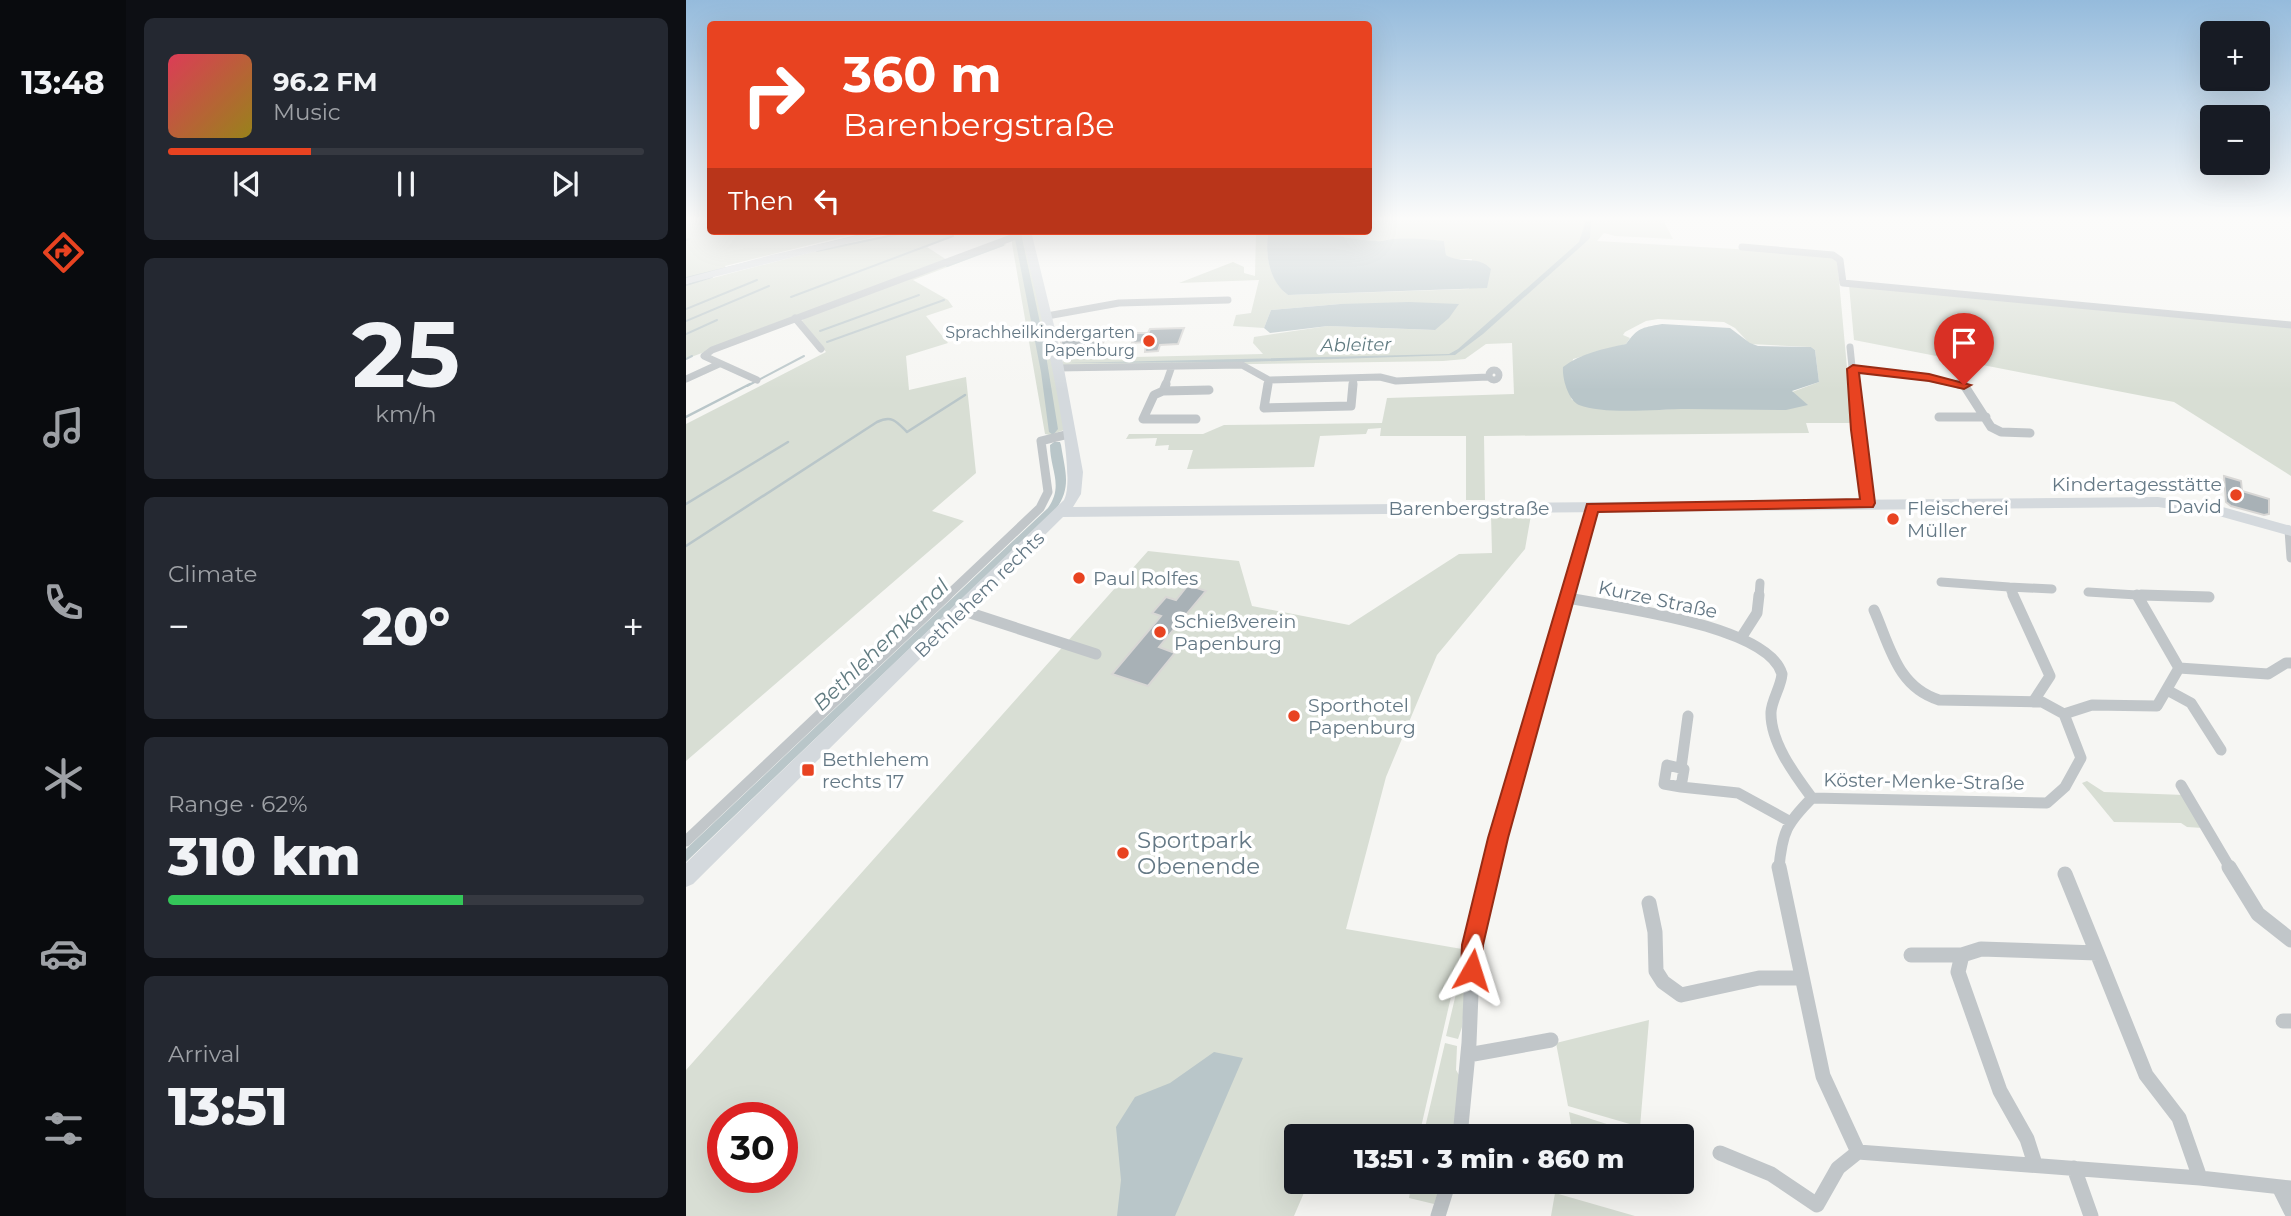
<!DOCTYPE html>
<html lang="en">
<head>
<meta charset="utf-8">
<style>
	:root { --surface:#171b24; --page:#242831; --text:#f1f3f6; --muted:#9ea1a6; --line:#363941; --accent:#e84321 }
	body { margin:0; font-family:Montserrat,sans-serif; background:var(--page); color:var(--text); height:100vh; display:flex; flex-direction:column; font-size:26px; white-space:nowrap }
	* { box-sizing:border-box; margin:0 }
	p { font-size:23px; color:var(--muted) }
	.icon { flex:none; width:38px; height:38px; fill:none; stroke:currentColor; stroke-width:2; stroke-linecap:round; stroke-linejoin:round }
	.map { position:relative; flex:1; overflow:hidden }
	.drawer { display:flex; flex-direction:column; gap:18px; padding:18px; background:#0d0f14; width:560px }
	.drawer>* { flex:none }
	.hud { position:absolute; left:21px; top:21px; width:665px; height:214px; border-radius:7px; box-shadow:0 7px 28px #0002; background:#e84321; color:#fff; overflow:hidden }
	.controls { position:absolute; left:1514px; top:21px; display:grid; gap:14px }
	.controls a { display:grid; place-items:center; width:70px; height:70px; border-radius:7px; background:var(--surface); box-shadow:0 7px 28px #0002; font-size:35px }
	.speed { position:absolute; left:21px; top:1102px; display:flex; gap:14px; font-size:35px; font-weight:700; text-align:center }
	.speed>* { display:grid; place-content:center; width:91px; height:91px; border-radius:50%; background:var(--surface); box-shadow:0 7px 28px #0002; line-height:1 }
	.speed .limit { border:10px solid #d22; background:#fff; color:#111 }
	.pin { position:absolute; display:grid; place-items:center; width:60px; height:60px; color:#fff; margin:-72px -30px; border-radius:50% 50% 50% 0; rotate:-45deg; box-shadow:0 0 7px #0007 }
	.pin .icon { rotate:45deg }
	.me { position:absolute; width:77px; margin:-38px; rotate:6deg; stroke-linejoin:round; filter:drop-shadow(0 0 5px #0008) }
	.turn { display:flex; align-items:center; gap:24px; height:147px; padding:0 21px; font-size:32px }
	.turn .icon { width:91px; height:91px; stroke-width:2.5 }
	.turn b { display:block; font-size:49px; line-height:60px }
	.then { display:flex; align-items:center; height:66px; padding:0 21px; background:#0003; gap:14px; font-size:26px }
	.big { font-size:52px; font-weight:800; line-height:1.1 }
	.drawer .card { flex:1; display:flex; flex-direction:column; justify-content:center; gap:10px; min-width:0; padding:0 24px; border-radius:10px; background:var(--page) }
	.drawer .dial { align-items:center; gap:0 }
	.dial b { font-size:91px; line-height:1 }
	.song { display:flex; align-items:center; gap:21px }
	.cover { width:84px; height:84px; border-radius:10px; background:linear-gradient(135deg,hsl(350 70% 55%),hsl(50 70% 35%)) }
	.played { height:7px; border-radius:4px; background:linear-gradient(90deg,var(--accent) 30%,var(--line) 30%) }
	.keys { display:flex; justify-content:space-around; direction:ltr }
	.heat { display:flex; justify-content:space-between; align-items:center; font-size:38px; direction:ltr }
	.charge { height:10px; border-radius:5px; background:linear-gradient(90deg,#34c759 62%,var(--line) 0) }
	.trip { position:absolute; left:598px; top:1124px; width:410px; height:70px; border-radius:7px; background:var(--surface); box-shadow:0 7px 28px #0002; font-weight:800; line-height:70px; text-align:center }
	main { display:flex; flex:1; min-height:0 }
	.menu { display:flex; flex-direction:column; width:126px; justify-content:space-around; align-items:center; background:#090b0e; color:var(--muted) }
	.menu .icon { width:49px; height:49px }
	.menu .on { color:var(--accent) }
	.menu b { font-size:32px; color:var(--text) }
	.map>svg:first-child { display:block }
</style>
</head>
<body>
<main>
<nav class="menu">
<b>13:48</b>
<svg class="icon on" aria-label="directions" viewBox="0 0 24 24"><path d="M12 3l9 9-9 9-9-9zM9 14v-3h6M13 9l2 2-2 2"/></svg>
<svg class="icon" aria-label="music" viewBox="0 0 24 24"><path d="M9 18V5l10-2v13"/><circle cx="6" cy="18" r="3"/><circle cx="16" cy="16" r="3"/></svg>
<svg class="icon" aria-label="phone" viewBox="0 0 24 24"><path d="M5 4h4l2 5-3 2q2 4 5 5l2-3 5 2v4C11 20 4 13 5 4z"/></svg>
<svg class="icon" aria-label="climate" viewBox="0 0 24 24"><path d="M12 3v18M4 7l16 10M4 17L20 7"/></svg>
<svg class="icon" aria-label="car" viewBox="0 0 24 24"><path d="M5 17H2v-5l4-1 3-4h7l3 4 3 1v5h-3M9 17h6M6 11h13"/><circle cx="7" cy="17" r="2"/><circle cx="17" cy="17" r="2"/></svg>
<svg class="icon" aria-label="filters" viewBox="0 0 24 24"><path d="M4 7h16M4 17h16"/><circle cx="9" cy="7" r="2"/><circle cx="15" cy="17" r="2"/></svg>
</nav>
<section class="drawer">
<div class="card">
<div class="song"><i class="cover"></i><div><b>96.2 FM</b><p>Music</p></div></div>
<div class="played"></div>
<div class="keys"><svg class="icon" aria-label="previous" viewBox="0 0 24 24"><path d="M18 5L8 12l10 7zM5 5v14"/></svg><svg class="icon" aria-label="pause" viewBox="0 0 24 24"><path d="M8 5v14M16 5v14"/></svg><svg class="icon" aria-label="next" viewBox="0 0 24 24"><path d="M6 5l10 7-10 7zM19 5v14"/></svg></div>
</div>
<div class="card dial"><b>25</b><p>km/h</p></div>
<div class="card"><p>Climate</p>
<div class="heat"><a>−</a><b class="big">20°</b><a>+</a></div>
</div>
<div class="card"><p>Range · 62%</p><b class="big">310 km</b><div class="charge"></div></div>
<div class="card"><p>Arrival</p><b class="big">13:51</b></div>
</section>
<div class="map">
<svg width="1605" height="1216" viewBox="0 0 1605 1216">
	<rect width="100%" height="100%" fill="#f6f6f3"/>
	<!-- green -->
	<path fill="#d8ded4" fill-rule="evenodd" d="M0 220H24V231H180L39 266 40 268 0 279Z
		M683 220H977L987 239 929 236 918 233 911 241 1067 250 1151 258 1166 423H1120L1123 433 798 436 799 500H780V436H694L695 428 682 429 680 434 634 436 628 467 501 469 507 450H482L483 445 469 446 471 438 440 439 443 434H517L538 425 696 423 701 398 828 394 826 343 800 344 779 359 757 361 377 367 376 362 379 360 405 358 577 354 567 343 568 337 642 326 748 330 772 304H654L585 310 578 328 547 326 550 315 565 313 573 280 493 283 547 262 558 267V273L569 276 570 231H615L582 233C579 255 583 280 602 295L783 289 786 259H767L760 255 758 241C741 241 724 238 707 239 701 239 696 242 690 241 666 240 643 233 619 231H682ZM972 319 1038 322 1049 328 1064 344 1125 347 1129 350 1133 382 1106 392 1121 405 955 410 886 400 883 391 887 359 940 344 944 338 937 335 939 332 960 321Z
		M222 231H267V236L241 247 261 260 0 359V285L153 245Z
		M338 236 360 325 378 430 364 435 359 434 326 244V240Z
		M318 243 320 245 227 280 262 300 267 307 240 316 262 343 220 356 223 390 280 377 290 473 246 511 278 521 0 761V424L140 352 115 322 120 316Z
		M1163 285 1605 327V476L1488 402 1168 340Z
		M805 515H845L839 549 751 655 700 777 660 929 776 949 733 1136H611V1181H623L608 1216H0V1070L462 551 553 561 566 606 663 625 773 554 806 553ZM37 1118H96V1178H37Z
		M1401 781 1418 792 1498 795 1517 828 1501 827 1495 823 1428 822 1396 783Z
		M772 985 780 990 776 1027 772 1039 760 1036Z
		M963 1020 954 1127 882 1106 870 1043Z
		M759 1043 771 1046 770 1070 773 1075 769 1136H737Z
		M883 1112 949 1133 948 1136H887Z
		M726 1181H756L748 1204 723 1198Z
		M869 1193 949 1216H865Z"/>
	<!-- water -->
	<path fill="#b9c6c9" d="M900 220H905L904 238 900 242 797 334 769 355 558 362 380 363 763 354 772 349 893 242Z
		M619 231C643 233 666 240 691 241 696 242 702 239 707 239 724 238 741 239 758 241L760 255C774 264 793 255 805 269L801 288 602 295C583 281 579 255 582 234Z
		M336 238 357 337 372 429 367 435 363 432 355 372 329 239Z
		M723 302 773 304 763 318 749 330 642 326 584 333 578 328 585 310 654 304Z
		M976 324 1044 328 1064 343 1072 346 1125 347 1129 350 1133 382 1106 391 1122 405 1100 410C1067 410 1034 409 1001 409 973 409 918 415 893 405 882 400 876 378 877 367 895 353 917 349 940 344 952 328 954 328 976 324Z
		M368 442H374L375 445C379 471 386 487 370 509L0 862V849L362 508C378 485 364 470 364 445Z
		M528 1052 557 1058 489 1216H431L435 1180 430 1127 449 1097 484 1083Z"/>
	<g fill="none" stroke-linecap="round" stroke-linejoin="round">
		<!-- stream-far1 -->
		<path stroke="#b9c6c9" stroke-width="2" d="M0 240 3 239
			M131 251 227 231
			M261 266 317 245
			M0 278 191 231
			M0 285 26 277
			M105 297 267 236
			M0 309 71 280
			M0 321 83 286
			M134 331 233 295
			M0 334 31 320
			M141 342 258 300
			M0 359 6 356
			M61 386 118 356"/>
		<!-- stream -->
		<path stroke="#b9c6c9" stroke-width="2.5" d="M0 417 64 384
			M0 504 102 442
			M0 546 191 422C206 415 210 421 221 432L279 395"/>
	</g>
	<!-- building -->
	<path fill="#a8b1b6" stroke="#d8d7d5" stroke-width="2" d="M498 328 492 344 474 345 472 351 459 352 460 342 446 343 450 333H462L464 329Z
		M401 333 403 341H418L413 349 377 350 374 338Z
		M1538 476 1555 481 1556 491 1583 499V514L1578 515 1545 506 1540 502Z
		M502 585 520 591 473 647 489 653 462 686 426 674 475 616 466 613 480 597 490 600Z"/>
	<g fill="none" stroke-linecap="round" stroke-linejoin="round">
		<!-- street-far3 -->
		<path stroke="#c1c6c9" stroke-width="7" d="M1056 247 1147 255 1154 260 1157 283 1605 325
			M361 316 433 303 542 300
			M109 318 135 349
			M1164 347 1168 386
			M371 368 556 365 583 380 694 377 710 381 802 377
			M1167 369 1243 378 1278 386
			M803 375a5 5 0 1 1 10 0a5 5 0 1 1-10 0Z
			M0 379 33 364
			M71 380 18 356 26 350 341 232
			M479 386 486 366
			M582 386 583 380
			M667 386 668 378"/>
		<!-- street-far2 -->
		<path stroke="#c1c6c9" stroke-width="9" d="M480 384 477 391 523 390
			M582 384 578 408 665 406 667 384
			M1168 384 1182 504
			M1272 384 1278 385 1305 427 1315 432 1344 433
			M477 391 468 395 457 419H510
			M1253 417H1300
			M1603 530 1605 558
			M1255 582 1323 587
			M1402 592 1451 595
			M260 597 354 508 362 492 355 441 383 434
			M880 597 906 507
			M1073 597 1074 583
			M1328 597 1323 587 1366 589
			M1452 597 1451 595 1518 597"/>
		<!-- street-far1 -->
		<path stroke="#c1c6c9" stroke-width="11" d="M1327 595 1364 676 1347 702
			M1451 595 1493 668
			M1455 595 1523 597
			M882 598C928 607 1082 625 1096 674 1095 687 1086 699 1085 712 1084 742 1109 775 1126 798
			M275 610 410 654
			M1188 610C1204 646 1211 687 1253 700L1356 702 1378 714 1406 705 1471 706 1493 668 1582 674 1600 663H1605
			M1055 638 1071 613 1073 595
			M1481 690 1505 703 1535 750
			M981 765 998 769 995 787 978 784Z
			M995 768 1002 716
			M1495 785 1544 868
			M995 787 1052 793 1103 821
			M0 841 261 595
			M805 868 881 595
			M1093 868C1096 832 1101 823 1126 798L1361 803 1379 787 1395 758 1378 714"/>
		<!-- street -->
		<path stroke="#c1c6c9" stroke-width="15" d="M1093 867 1137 1076 1172 1152
			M1543 867 1572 914 1605 940
			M1379 874 1411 953
			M963 903 969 932 970 971 977 982 995 995 1073 978H1115
			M1225 955H1276
			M1597 1021H1605
			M782 1055 865 1040
			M774 1136 783 1043 787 945 805 867
			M1034 1153 1085 1174 1131 1205 1152 1168 1172 1152 1514 1178 1605 1188
			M1349 1164 1341 1139 1314 1091 1272 972 1276 955 1295 949 1411 953 1460 1075 1493 1118 1514 1178
			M1388 1168 1405 1216
			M1593 1187 1605 1211
			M752 1216 763 1181"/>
		<!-- secondary -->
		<path fill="#d4d9dd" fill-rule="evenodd" d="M193 231H211L0 284V278L85 255Z
			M335 231H345L376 358 397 472 395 494 387 507 1472 497 1533 506 1605 526V536L1533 516 1472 507 377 517 7 884 0 887V863L378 500C395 469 345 275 335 231Z"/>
	</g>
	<!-- sky -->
	<linearGradient id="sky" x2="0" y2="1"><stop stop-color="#95bbdc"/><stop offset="0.56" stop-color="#fbfbfa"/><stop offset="1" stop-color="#fbfbfa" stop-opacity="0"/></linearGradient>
	<rect width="1605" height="390" fill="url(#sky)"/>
	<!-- route -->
	<path fill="#e84321" stroke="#972c15" stroke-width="2" d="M1167 365 1243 374 1285 385 1278 389 1243 381 1173 373 1189 503 1187 507 912 512 822 838 797 945V970L793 977 786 981 778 977 775 970 776 945 802 838 901 504 1174 499 1165 430 1161 369Z"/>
	<!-- markers -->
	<g fill="#e84321" stroke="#fff" stroke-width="2.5">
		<circle cx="463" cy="341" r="7"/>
		<circle cx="1550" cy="495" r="7"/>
		<circle cx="1207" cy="519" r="7"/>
		<circle cx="393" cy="578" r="7"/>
		<circle cx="474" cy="632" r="7"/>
		<circle cx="608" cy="716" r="7"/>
		<rect x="115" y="763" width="14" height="14" rx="3.5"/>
		<circle cx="437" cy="853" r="7"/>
	</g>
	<g text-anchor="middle" stroke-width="7" stroke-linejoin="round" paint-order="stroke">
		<!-- far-poi labels -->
		<g font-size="16" fill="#647885" stroke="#fff" text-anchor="end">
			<text x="449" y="338">Sprachheilkindergarten<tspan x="449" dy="18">Papenburg</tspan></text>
		</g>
		<!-- far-water labels -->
		<g font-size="18" font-style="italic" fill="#607b81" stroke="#fff">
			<text transform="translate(670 345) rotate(-1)" y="6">Ableiter</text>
		</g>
		<!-- poi labels -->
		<g font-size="19" fill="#647885" stroke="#fff" text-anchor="start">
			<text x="1536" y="491" text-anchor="end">Kindertagesstätte<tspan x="1536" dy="22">David</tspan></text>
			<text x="1221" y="515">Fleischerei<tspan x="1221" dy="22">Müller</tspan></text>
			<text x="407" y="585">Paul Rolfes</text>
			<text x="488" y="628">Schießverein<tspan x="488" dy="22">Papenburg</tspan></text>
			<text x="622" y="712">Sporthotel<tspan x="622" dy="22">Papenburg</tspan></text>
			<text x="136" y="766">Bethlehem<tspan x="136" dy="22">rechts 17</tspan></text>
		</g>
		<!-- street labels -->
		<g font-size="19" fill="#647885" stroke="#fff">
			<text x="783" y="515">Barenbergstraße</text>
			<text transform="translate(293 594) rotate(-44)" y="7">Bethlehem rechts</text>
			<text transform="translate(972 599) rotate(12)" y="7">Kurze Straße</text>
			<text transform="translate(1238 781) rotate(1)" y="7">Köster-Menke-Straße</text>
		</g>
		<!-- water labels -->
		<g font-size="21" font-style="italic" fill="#607b81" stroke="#fff">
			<text transform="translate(195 645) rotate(-44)" y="7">Bethlehemkanal</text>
		</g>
		<!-- near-poi labels -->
		<g font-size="23" fill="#647885" stroke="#fff" text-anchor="start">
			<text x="451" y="848">Sportpark<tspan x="451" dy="26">Obenende</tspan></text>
		</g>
	</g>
</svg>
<div class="controls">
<a>+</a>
<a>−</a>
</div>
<div class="speed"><div class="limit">30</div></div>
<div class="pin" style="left:1278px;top:385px;background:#d93025"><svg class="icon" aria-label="arrive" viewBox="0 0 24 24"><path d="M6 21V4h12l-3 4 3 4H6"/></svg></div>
<svg class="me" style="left:786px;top:970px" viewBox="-20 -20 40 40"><path d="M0-17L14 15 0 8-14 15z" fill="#e84321" stroke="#fff" stroke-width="4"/></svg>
<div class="trip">13:51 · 3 min · 860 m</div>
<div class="hud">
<div class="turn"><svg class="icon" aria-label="right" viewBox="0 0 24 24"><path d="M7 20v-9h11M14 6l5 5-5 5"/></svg><div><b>360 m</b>Barenbergstraße</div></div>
<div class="then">Then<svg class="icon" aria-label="left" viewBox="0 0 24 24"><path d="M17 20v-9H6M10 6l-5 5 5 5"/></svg></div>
</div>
</div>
</main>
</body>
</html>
